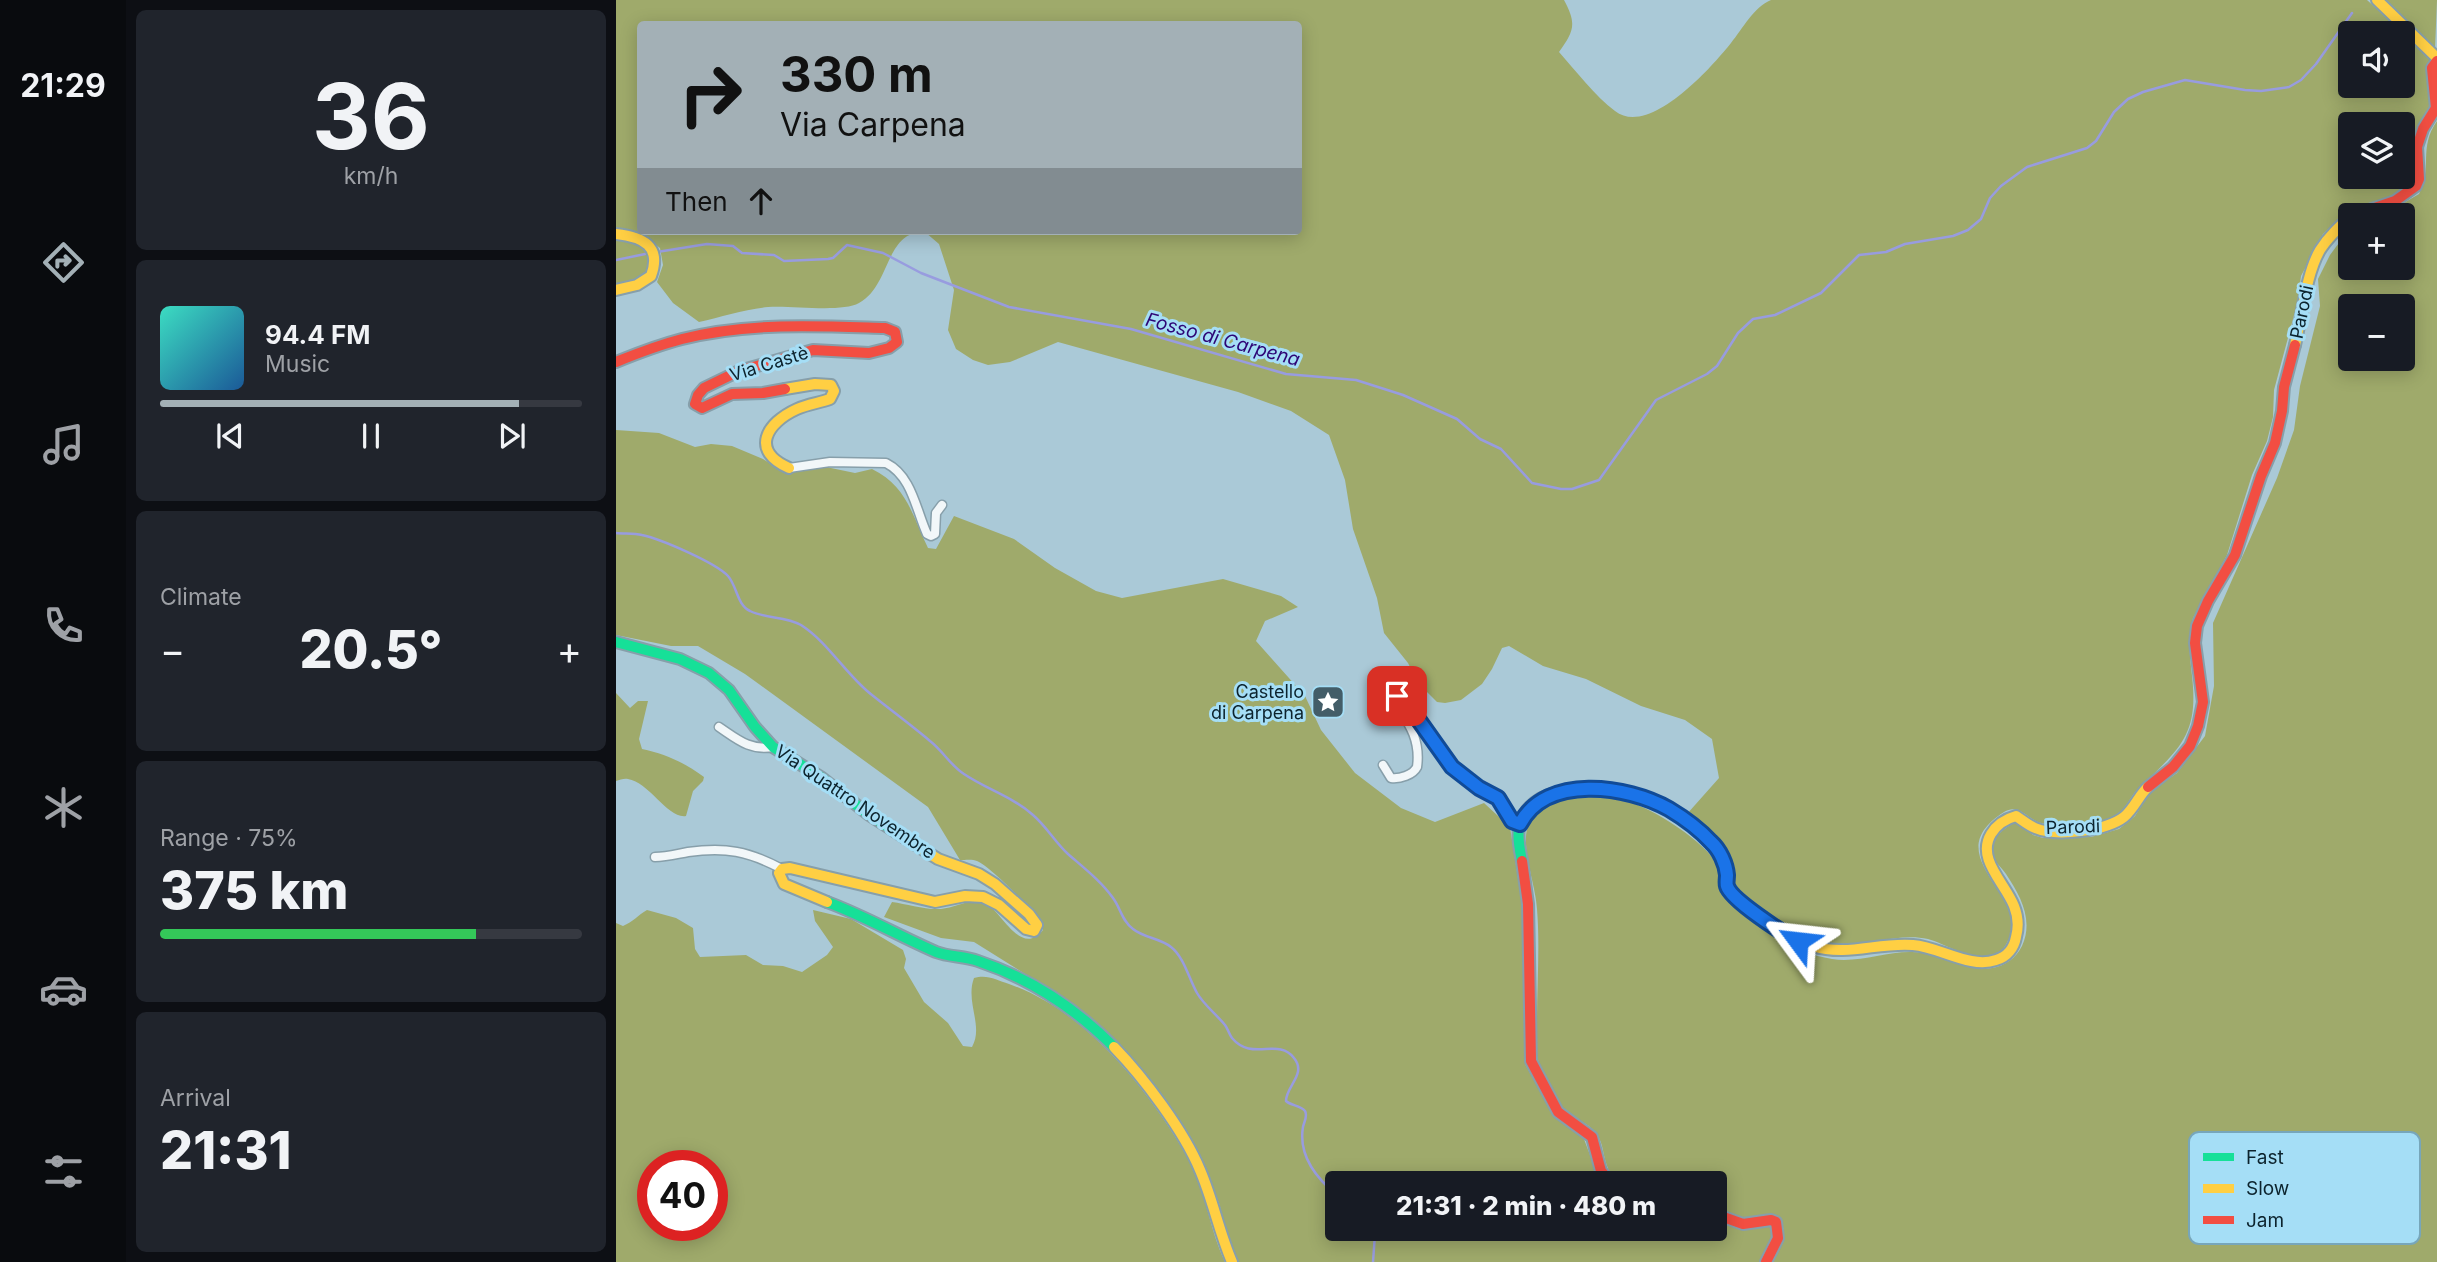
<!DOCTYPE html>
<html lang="en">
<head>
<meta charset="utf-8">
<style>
	:root { --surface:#171b24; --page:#20242c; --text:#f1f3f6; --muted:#9ea1a6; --line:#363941; --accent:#a3b0b6 }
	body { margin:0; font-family:Inter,sans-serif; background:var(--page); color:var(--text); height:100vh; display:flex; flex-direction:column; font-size:26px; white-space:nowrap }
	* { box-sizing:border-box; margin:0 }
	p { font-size:23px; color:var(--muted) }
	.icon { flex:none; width:38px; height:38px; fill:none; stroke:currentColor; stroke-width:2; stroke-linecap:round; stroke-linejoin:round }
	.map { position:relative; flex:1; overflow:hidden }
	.panel { display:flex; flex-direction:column; gap:10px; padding:10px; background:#0d0f14; width:490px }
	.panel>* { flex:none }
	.guide { position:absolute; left:21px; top:21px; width:665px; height:214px; border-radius:7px; box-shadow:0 4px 18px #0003; background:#a3b0b6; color:#111; overflow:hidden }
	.fabs { position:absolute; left:1722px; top:21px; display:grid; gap:14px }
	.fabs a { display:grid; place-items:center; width:77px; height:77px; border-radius:7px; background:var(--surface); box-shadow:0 4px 18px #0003; font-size:35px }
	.speed { position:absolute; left:21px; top:1150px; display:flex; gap:14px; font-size:35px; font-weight:700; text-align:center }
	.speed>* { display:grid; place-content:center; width:91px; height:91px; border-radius:50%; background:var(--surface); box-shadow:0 4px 18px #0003; line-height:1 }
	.speed .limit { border:10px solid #d22; background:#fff; color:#111 }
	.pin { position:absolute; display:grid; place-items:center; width:60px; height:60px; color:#fff; margin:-30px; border-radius:14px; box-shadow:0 4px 10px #0006 }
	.me { position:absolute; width:77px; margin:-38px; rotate:300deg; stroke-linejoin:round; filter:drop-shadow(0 0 5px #0008) }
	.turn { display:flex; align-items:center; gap:24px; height:147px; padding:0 28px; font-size:32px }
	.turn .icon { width:91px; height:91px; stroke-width:2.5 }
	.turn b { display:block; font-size:49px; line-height:60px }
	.then { display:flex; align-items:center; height:66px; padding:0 28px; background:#0003; gap:14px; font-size:26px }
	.big { font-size:52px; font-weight:800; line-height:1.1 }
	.panel .widget { flex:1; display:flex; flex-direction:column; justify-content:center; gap:10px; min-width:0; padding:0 24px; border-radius:10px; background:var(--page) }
	.panel .dial { align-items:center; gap:0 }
	.dial b { font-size:91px; line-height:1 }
	.song { display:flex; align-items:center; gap:21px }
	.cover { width:84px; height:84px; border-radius:10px; background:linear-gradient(135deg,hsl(170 70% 55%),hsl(210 70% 35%)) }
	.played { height:7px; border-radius:4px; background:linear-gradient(90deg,var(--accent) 85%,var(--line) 85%) }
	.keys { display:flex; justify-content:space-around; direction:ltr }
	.heat { display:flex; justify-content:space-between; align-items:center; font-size:38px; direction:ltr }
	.charge { height:10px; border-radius:5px; background:linear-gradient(90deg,#34c759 75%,var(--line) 0) }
	.trip { position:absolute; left:709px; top:1171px; width:402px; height:70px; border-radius:7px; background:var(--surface); box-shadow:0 4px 18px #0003; font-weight:800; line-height:70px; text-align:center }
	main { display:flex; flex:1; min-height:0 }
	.menu { display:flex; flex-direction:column; width:126px; justify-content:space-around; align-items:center; background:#090b0e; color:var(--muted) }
	.menu .icon { width:49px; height:49px }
	.menu .selected { color:var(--accent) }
	.menu b { font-size:32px; color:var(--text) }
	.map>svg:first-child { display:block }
</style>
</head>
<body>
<main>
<nav class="menu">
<b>21:29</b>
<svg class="icon selected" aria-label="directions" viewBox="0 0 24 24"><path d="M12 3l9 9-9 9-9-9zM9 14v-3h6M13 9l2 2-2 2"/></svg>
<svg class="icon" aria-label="music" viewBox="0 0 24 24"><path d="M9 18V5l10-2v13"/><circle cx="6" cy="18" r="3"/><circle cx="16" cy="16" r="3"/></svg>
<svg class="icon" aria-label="phone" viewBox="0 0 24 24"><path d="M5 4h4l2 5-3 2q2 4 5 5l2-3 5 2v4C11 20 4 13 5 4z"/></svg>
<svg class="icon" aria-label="climate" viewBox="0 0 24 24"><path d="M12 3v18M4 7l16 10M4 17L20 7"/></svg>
<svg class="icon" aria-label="car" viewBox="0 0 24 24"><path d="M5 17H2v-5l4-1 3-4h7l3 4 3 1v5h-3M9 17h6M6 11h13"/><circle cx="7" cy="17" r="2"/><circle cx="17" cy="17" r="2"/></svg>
<svg class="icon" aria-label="filters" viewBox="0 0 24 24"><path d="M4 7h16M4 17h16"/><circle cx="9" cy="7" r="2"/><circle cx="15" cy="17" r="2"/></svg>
</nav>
<section class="panel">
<div class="widget dial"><b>36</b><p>km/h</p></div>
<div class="widget">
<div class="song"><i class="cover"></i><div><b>94.4 FM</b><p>Music</p></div></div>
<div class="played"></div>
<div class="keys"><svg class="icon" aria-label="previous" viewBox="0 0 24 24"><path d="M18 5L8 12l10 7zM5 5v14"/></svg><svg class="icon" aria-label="pause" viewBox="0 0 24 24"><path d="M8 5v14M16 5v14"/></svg><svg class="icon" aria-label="next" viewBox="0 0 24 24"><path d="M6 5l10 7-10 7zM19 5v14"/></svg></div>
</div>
<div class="widget"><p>Climate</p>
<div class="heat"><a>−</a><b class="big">20.5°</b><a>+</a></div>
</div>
<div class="widget"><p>Range · 75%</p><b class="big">375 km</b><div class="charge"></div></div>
<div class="widget"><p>Arrival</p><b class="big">21:31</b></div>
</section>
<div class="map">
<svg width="1821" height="1262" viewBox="0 0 1821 1262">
	<rect width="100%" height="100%" fill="#aac9d7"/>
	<!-- forest -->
	<path fill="#9faa6b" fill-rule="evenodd" d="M0 0H948C961 24 958 31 943 52 960 71 979 96 999 111 1033 138 1096 67 1115 43 1127 28 1138 7 1155 0H1751L1815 58 1810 70 1815 105 1795 140 1794 180 1790 187 1774 197 1742 206 1721 221 1707 234 1685 276 1681 304 1658 390 1657 417 1651 441 1636 475 1611 555 1577 618C1571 638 1574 656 1576 676 1583 736 1563 749 1523 788 1516 794 1513 803 1507 809 1496 821 1478 823 1462 823 1451 824 1437 826 1425 823 1411 819 1403 803 1388 812 1321 855 1409 891 1394 936 1391 944 1386 953 1378 956 1357 963 1331 944 1312 939 1278 932 1245 950 1211 944 1191 941 1171 928 1154 917 1146 911 1123 893 1118 885 1116 882 1117 874 1116 870 1114 861 1110 848 1104 841 1095 831 1081 822 1071 814L1103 778 1096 739 1069 720 1025 706 970 679 927 666 893 646 886 648 876 669 866 684 845 700 829 703 821 702 802 683 792 663 768 633 761 598 737 529 729 480 713 435 675 411 622 392 442 342 394 362 372 365 357 360 340 349 332 330 338 290 323 244 309 232C269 230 275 286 243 303 225 313 174 305 152 307 129 309 105 317 83 322L57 303 41 282 47 265 44 248 30 237 0 229ZM24 24H682V231H24ZM1734 33H1787V86H1734ZM1734 124H1787V177H1734Z
		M1770 0H1821L1819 49Z
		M1821 121V1262H1156L1168 1230 1163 1218 1155 1215 1121 1218 1099 1208V1183H1002C984 1164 991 1148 980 1133 972 1122 957 1119 948 1109 940 1100 926 1073 922 1060 918 1049 921 1033 921 1021 921 984 924 946 921 909 920 884 902 842 914 821 930 791 972 796 1001 799 1028 802 1084 838 1099 861 1105 870 1102 884 1109 892 1136 926 1173 952 1216 959 1242 963 1268 952 1294 952 1321 951 1347 972 1376 968 1389 966 1400 958 1406 946 1418 920 1404 895 1390 874 1386 868 1379 862 1376 856 1370 841 1389 827 1400 822L1417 835 1427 838 1475 837 1503 829 1519 816 1534 792 1561 773 1589 736 1598 686 1597 623 1661 478 1678 430 1684 386 1704 306 1702 279 1714 255 1734 228V268H1787V215H1755L1776 210 1803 194C1817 169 1802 148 1821 121ZM1734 306H1787V359H1734Z
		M0 239 24 243 36 257 32 272 23 279 0 286Z
		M0 430 43 433 79 447 95 444 116 446 147 459 161 468 174 472 210 467 239 473 256 469C291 486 296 515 312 548L320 549 338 516 398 539 439 568 480 591 506 598 607 579 665 596 682 607 649 621 640 641 689 696 705 730 739 773 785 808 819 822 868 803 894 827 906 904 909 1064 938 1116 968 1139 980 1171 988 1183H721V1228H1099V1220C1122 1231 1130 1229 1155 1225L1157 1236 1144 1262H622L615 1248 603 1203 581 1151 548 1099 529 1074 477 1022 451 1000 358 942 325 938 268 917 276 902C291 904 309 910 325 909 339 908 353 898 368 903 385 908 404 959 427 930 425 916 375 867 361 861 357 859 349 860 344 860L312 807 129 674 82 646H55L0 635Z
		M0 693 14 708 22 701H32L23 739 26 749C49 754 68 762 88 777L87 781 77 791 70 816C52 819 33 782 12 779 8 778 4 780 0 781Z
		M31 910 60 918 77 928 79 949 84 957 130 955 147 965 167 966 186 972 211 955 217 947 199 921 197 910 235 919 287 950 290 959 288 968 308 1002 332 1023 347 1046 356 1047C368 1026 349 1002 358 978 371 974 381 980 393 984 470 1011 531 1088 571 1156 590 1190 593 1228 609 1262H0V923L7 926C17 922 22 915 31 910ZM37 1166H96V1225H37Z"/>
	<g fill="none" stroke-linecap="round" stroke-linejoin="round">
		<!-- stream -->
		<path stroke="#989cdf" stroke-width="2.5" d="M41 252 91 244 117 246 126 253 158 255 168 261 212 259 217 258 231 245 267 253 305 273 393 307 515 329 670 374 740 380 787 395 841 419 864 439 885 449 916 483 945 489H956L983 480 1040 400 1091 374 1101 366 1122 333 1137 319 1159 315 1205 293 1243 255 1270 252 1289 244 1337 236 1352 230 1365 219 1374 198 1385 186 1411 167 1471 148 1480 141 1498 112 1512 99 1527 92 1569 80 1629 90 1645 91 1673 87 1685 80 1700 64 1736 13
			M0 260 34 253
			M0 533C8 534 18 533 26 535 45 539 100 563 112 576 121 586 121 605 134 611 150 619 169 616 185 625 213 643 230 675 256 695 276 711 295 725 314 741 327 751 335 766 348 774 370 789 397 797 417 815 430 826 439 842 452 854 468 868 485 881 497 898 505 909 506 921 517 929 528 938 544 938 555 947 568 957 573 979 581 993 588 1005 600 1014 609 1025 612 1029 613 1034 616 1038 636 1062 662 1037 678 1058 691 1074 670 1086 670 1101 675 1106 684 1105 689 1111 692 1116 688 1122 687 1127 682 1156 700 1178 721 1195
			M757 1228 759 1234 757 1262"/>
		<defs>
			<path id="street" d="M173 468 214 462 270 463C296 476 300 510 311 534L315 536 319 534 320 513 326 505
				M103 727C121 739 134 751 157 747
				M767 765 775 778C784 779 797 775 801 767 805 739 792 722 778 700L777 696 781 695 792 705 836 767 864 788 882 798 896 821 903 824
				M39 857C50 857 61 854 72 852 110 847 132 851 166 869"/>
			<path id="fast" d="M0 642 64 659 93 673 113 690 139 727 157 747 206 778 252 814 300 845
				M906 861C904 851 901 838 903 828 915 772 1004 789 1041 804 1056 811 1070 819 1082 830 1093 839 1104 850 1109 864 1113 877 1108 887 1121 897
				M211 902C249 916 283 936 320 952 333 957 348 956 362 961 413 978 460 1009 498 1047"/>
			<path id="slow" d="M1761 0 1821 58
				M0 234C27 237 46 246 35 276L21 285 0 290
				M1679 345C1686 316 1690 274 1704 250 1712 237 1723 227 1734 217
				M169 389 199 384 215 385 218 391 214 399C203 403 192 404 181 409 150 423 134 451 173 468
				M1121 897C1146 916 1166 936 1197 946 1231 957 1262 942 1297 945 1324 947 1354 969 1380 960 1391 957 1398 948 1400 937 1403 926 1402 916 1398 906 1389 883 1360 859 1375 834 1381 824 1389 819 1400 816 1406 820 1412 825 1419 828 1440 837 1490 831 1508 817 1518 809 1523 795 1532 787
				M211 902 168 884 163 873 166 869 174 868 319 902 349 896 367 897 383 905 410 929 418 931 421 925 413 914 379 884 363 874 322 859 300 845
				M498 1047C528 1078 568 1131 584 1170 597 1200 603 1232 616 1262"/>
			<path id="jam" d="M1738 215 1779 201 1800 186 1803 179 1801 147 1807 129 1820 108 1816 68 1821 61
				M0 362C22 353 43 345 66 339 132 322 202 326 269 328L279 332 281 342 273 348 253 353 197 350 123 371 88 388 82 395 79 404 86 408 116 394 147 393 169 389
				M1532 787 1557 767 1574 746 1582 726 1587 702 1579 643 1581 626 1592 601 1619 555 1645 476 1659 443 1666 411 1668 387 1679 345
				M906 861 912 904 915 1061 942 1112 976 1137 985 1171 995 1183
				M1099 1214 1127 1224 1155 1220 1160 1222 1162 1238 1150 1262"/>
		</defs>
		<!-- street casing -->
		<use href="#street" stroke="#879faa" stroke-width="11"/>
		<!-- fast casing -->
		<use href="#fast" stroke="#879faa" stroke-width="14"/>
		<!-- slow casing -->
		<use href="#slow" stroke="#879faa" stroke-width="14"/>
		<!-- jam casing -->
		<use href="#jam" stroke="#879faa" stroke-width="14"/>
		<!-- street -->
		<use href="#street" stroke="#f2f7f9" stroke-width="8"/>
		<!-- fast -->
		<use href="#fast" stroke="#16e098" stroke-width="10"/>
		<!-- slow -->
		<use href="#slow" stroke="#ffcf43" stroke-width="10"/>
		<!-- jam -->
		<use href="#jam" stroke="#f24e42" stroke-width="10"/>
	</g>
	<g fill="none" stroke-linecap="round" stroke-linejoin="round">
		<defs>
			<path id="route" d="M781 696 792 705 836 767 863 788 882 798 896 821 904 824C930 774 1011 785 1053 809 1068 818 1084 830 1095 842 1104 850 1110 864 1111 875 1111 879 1110 883 1111 886 1115 900 1168 934 1182 941"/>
		</defs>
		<!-- route casing -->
		<use href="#route" stroke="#114b97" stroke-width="18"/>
		<!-- route -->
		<use href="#route" stroke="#1a73e8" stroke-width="12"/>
	</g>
	<!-- icons -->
	<defs>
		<symbol id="sight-square" viewBox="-11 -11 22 22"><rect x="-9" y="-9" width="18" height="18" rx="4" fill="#435d68" stroke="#a5def6"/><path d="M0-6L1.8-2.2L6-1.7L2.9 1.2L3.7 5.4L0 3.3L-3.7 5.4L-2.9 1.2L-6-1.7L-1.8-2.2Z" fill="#fff"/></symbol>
	</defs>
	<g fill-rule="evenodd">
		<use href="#sight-square" x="693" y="683" width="38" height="38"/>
	</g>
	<g text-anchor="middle" stroke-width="6" stroke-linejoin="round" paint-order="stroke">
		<!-- street labels -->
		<g font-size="18" fill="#0c232d" stroke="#a5def6">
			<text transform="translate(1686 312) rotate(-78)" y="6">Parodi</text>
			<text transform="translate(153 364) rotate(-17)" y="6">Via Castè</text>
			<text transform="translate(239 802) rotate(34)" y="6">Via Quattro Novembre</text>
			<text transform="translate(1457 827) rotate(-2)" y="6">Parodi</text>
		</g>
		<!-- poi labels -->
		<g font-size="18" fill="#0c232d" stroke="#a5def6" text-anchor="end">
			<text x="688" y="698">Castello<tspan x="688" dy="21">di Carpena</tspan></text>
		</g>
		<!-- water labels -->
		<g font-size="19" font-style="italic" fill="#2d0575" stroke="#a5def6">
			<text transform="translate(607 339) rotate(15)" y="7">Fosso di Carpena</text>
		</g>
	</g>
	<!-- legend -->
	<rect x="1573" y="1132" width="231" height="112" rx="10" fill="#a5def6" stroke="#77a6ba" stroke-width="2"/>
	<rect x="1587" y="1153" width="31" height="8" fill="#16e098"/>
	<rect x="1587" y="1184" width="31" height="9" fill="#ffcf43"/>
	<rect x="1587" y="1216" width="31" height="8" fill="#f24e42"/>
	<g font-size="19" fill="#0c232d">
		<text x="1630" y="1164">Fast</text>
		<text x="1630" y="1195">Slow</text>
		<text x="1630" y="1227">Jam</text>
	</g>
</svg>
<div class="fabs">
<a><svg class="icon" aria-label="sound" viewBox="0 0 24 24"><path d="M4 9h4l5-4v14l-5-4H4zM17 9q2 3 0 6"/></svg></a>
<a><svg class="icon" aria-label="layers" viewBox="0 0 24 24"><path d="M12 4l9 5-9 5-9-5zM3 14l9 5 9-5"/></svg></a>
<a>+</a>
<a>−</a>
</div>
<div class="speed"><div class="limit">40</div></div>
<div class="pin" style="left:781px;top:696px;background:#d93025"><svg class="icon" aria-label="arrive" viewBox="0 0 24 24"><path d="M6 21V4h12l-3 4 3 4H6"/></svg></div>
<svg class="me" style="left:1182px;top:941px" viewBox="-20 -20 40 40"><path d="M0-17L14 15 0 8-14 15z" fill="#1a73e8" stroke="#fff" stroke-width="4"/></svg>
<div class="trip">21:31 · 2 min · 480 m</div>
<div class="guide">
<div class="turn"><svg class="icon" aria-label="right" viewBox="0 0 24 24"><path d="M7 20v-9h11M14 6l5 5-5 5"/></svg><div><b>330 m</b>Via Carpena</div></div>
<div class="then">Then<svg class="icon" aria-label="ahead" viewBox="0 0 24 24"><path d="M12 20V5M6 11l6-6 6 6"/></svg></div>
</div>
</div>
</main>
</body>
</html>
